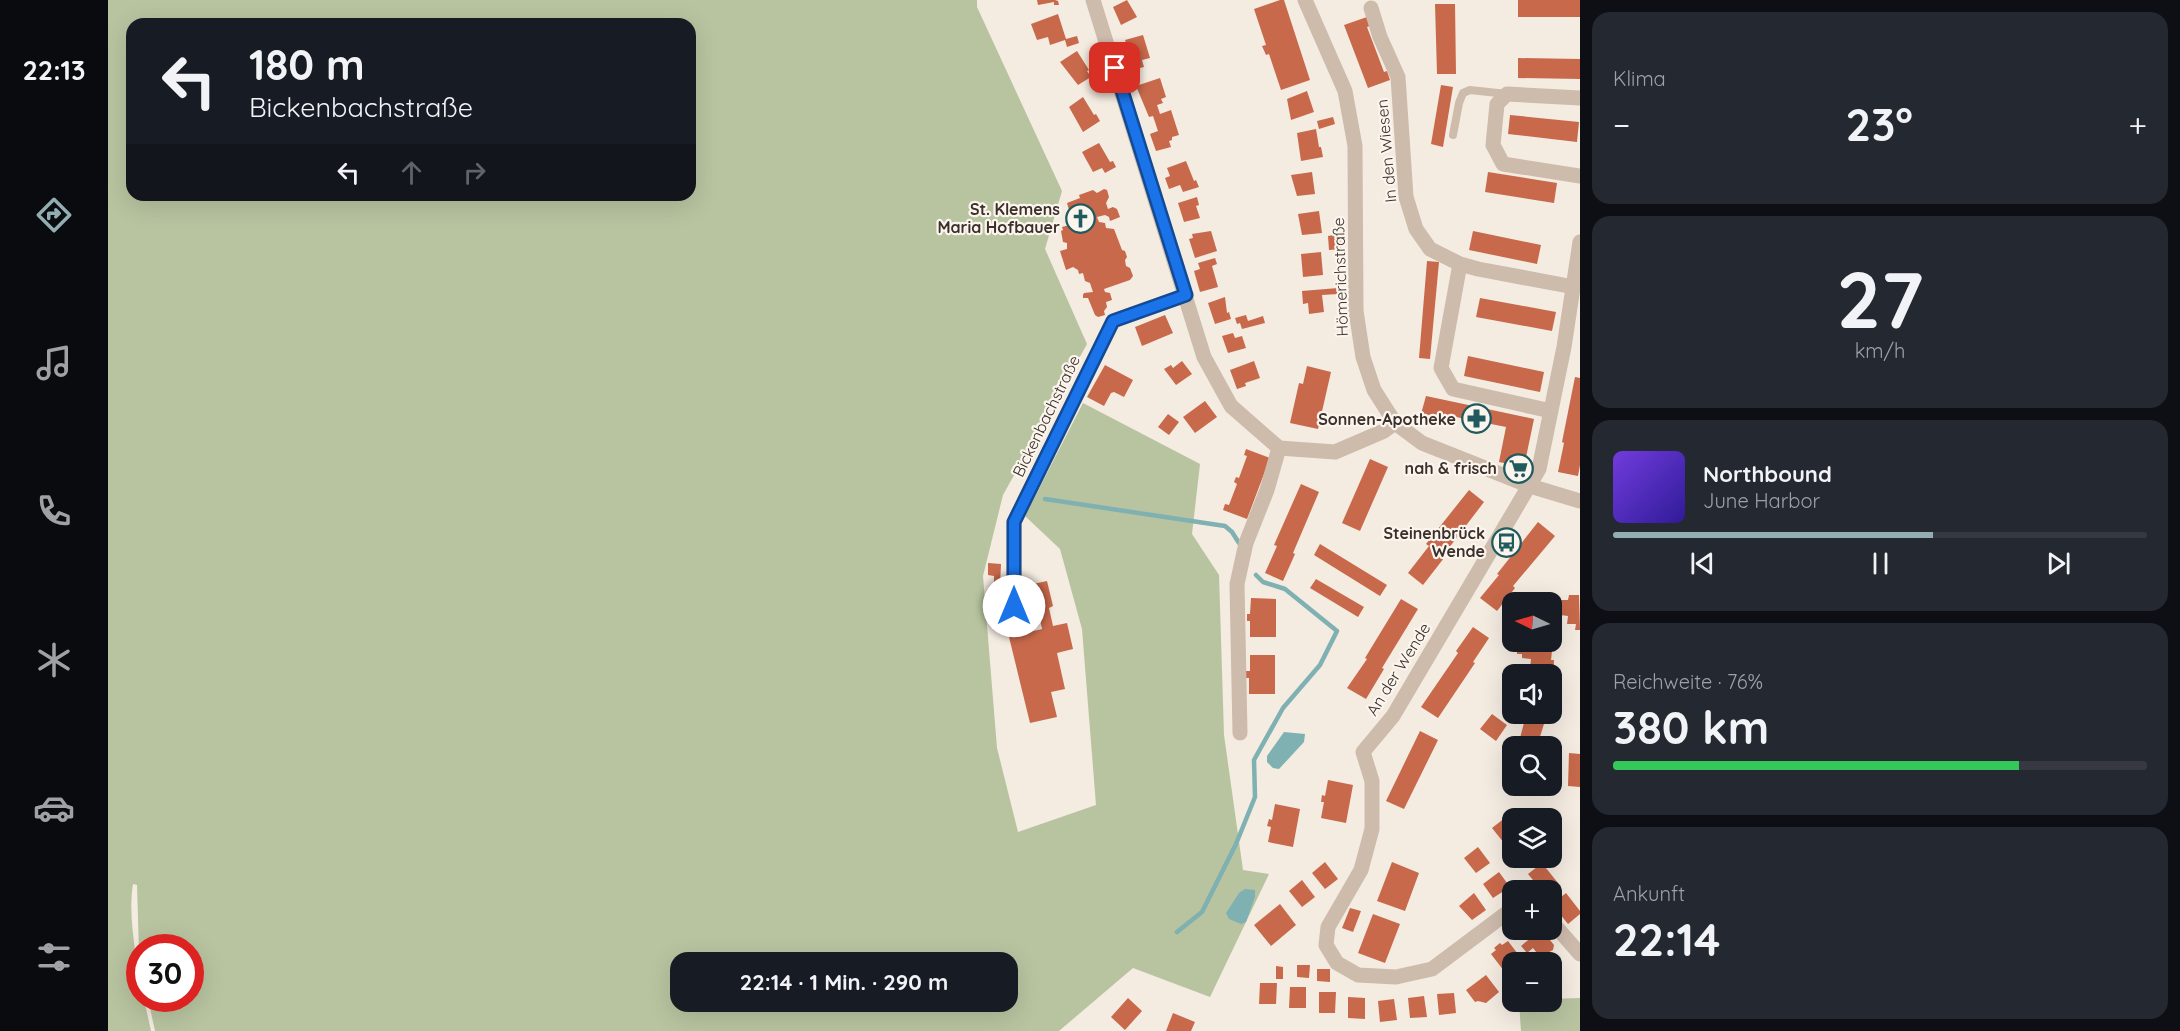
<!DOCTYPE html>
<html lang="de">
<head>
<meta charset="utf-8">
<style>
	:root { --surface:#171b24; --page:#242831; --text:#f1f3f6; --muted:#9ea1a6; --line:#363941; --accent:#92aeb2 }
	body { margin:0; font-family:Quicksand,sans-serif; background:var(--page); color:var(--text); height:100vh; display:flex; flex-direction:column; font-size:22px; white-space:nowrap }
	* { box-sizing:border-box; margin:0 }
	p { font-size:20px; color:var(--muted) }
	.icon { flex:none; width:33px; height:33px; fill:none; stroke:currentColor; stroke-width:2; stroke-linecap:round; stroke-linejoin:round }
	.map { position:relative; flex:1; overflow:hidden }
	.panel { display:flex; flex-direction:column; gap:12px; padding:12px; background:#0d0f14; width:600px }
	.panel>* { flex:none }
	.banner { position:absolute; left:18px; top:18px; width:570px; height:183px; border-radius:18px; box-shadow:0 6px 24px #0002; background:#171b24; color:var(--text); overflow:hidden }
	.needle { width:39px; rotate:275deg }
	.controls { position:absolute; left:1394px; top:592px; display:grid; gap:12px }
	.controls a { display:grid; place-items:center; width:60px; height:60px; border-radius:12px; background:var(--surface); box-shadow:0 6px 24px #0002; font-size:30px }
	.speed { position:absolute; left:18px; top:934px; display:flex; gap:12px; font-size:30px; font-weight:700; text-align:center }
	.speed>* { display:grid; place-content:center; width:78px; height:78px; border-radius:50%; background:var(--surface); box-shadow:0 6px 24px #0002; line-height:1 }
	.speed .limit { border:9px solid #d22; background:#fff; color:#111 }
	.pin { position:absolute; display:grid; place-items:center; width:51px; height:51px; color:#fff; margin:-26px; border-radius:12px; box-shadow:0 3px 9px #0006 }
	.me { position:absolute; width:66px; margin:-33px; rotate:0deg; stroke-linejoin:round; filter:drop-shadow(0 0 4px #0008) }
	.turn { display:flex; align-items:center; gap:21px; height:126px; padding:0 24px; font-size:27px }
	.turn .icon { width:78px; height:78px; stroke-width:2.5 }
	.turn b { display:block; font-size:42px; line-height:51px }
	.lanes { display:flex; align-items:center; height:57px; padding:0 24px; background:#0003; justify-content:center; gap:30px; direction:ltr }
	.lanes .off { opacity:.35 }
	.big { font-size:45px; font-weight:700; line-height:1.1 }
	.panel .card { flex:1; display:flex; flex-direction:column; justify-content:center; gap:9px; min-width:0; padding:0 21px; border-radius:18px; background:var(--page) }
	.panel .dial { align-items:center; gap:0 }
	.dial b { font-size:78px; line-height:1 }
	.song { display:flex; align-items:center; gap:18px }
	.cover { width:72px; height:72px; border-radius:9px; background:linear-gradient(135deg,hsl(260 70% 55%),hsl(250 70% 35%)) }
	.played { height:6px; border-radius:3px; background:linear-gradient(90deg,var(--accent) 60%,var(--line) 60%) }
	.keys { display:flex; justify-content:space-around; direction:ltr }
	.heat { display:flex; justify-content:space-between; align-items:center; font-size:33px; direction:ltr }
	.charge { height:9px; border-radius:4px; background:linear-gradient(90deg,#34c759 76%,var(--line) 0) }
	.trip { position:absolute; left:562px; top:952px; width:348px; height:60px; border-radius:18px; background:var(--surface); box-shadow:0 6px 24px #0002; font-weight:700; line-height:60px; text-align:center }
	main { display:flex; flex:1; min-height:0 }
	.dock { display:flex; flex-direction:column; width:108px; justify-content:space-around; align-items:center; background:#090b0e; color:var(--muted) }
	.dock .icon { width:42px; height:42px }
	.dock .active { color:var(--accent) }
	.dock b { font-size:27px; color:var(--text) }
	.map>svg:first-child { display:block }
</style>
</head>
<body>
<main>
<nav class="dock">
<b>22:13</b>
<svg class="icon active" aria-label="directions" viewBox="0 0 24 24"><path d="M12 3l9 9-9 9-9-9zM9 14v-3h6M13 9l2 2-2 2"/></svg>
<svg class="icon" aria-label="music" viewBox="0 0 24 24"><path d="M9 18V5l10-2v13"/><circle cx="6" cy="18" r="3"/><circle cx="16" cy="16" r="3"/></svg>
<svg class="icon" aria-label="phone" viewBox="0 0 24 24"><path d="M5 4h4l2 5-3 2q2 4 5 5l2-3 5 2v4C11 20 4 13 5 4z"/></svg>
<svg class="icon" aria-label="climate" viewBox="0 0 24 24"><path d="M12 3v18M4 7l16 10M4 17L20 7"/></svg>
<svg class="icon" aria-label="car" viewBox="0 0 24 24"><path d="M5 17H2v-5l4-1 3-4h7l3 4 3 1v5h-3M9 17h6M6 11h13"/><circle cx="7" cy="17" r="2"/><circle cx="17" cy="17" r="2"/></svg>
<svg class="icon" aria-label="filters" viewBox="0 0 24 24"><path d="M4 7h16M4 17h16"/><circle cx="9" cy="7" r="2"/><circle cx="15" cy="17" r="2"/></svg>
</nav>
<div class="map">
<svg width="1472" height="1031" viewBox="0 0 1472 1031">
	<rect width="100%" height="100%" fill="#f4ebe1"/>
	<!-- green -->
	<path fill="#b8c4a0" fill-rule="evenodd" d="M0 0H869V7L954 191 937 249 979 344 895 495 875 576 889 748 910 832 988 805 974 629 952 549 917 516 975 403 1092 464 1084 534 1111 575 1116 735 1135 870 1161 874 1102 997 1025 968 951 1031H47L40 999H82V948H32L31 952 29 885 25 884C19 921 31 961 32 999H36L43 1031H0ZM24 24H582V195H24ZM573 963H900V1002H573Z
		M1472 998V1031H1413L1411 1002H1443V999Z"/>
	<!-- water -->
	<path fill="#7fb0b2" d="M1176 732 1197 734 1196 742 1171 769 1165 768 1159 762V756Z
		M1137 889 1147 890V897L1138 922 1133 924 1121 919 1118 913 1131 893Z"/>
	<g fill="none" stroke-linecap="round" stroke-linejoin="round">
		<!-- stream -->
		<path stroke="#7fb0b2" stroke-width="4.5" d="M937 499 1117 526 1124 532 1131 543
			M1069 932 1094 912 1128 844 1147 797 1146 760 1175 708 1212 665 1229 631 1177 589 1155 582 1148 575"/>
	</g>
	<!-- building -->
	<path fill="#c8694b" d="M929 0H947L950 1 951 5H946V2L930 5Z
		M1019 0 1029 17 1013 25 1005 7Z
		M1172 0H1176L1202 80 1173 90 1161 54 1158 55 1154 46 1158 45 1146 9Z
		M1410 0H1472V17H1410Z
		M1327 4H1347L1348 74H1329Z
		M950 14 958 39 969 36 971 43 959 47 957 40 942 45 940 37 929 40 923 24Z
		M1259 17 1262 26 1259 27 1276 72 1279 71 1282 80 1260 88 1236 25Z
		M1035 35 1042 58 1034 60 1036 67 1024 70 1022 63 1024 62 1017 40Z
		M969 51 981 70 979 71 983 77 970 85 952 62Z
		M1410 58 1472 59V79L1410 78Z
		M1052 78 1058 97 1053 99 1055 103 1049 105 1052 114 1063 110 1071 135 1064 137V140L1061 141 1063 147 1048 151 1042 134 1050 131 1045 116 1041 117 1028 86Z
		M1333 85 1345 87 1335 147 1323 144Z
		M1199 91 1206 112 1183 120 1179 99Z
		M975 97 986 115 988 114 992 121 975 132 961 107Z
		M1402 115 1471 122 1469 142 1400 134Z
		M1225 117 1227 124 1211 129 1209 121Z
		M1208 129 1211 147H1213L1215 157 1193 161 1189 133Z
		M991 143 1002 162 1005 161 1008 167 997 173 994 168 985 172 974 152Z
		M1078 161 1086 181 1088 180 1091 187 1075 192 1072 185 1061 189 1057 178 1062 176 1059 168Z
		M1204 172 1207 194 1189 196 1183 175Z
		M1380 172 1449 183 1446 203 1377 192Z
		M996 189 999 190 1001 197 998 203 1000 209 1005 207 1009 209 1012 217 1002 221 1001 217 997 215 989 217 991 222 997 223 998 228 1006 229 1014 250 1017 251 1019 257 1017 260 1018 266 1022 268 1025 276 1022 280 996 289 997 292 1002 293 1004 300 998 302 999 307 996 311 997 315 990 317 987 315 980 298H975V295L976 293 985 292 982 283 977 281 975 273 971 274 970 270 965 267 958 270 952 251 959 249V243L955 242 953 231 955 230 954 227 965 224 959 203 972 198 971 195 985 190 989 193Z
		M1089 197 1091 205 1088 206 1092 218 1076 222 1070 203Z
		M1211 211 1214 233 1194 235 1190 214Z
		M1103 231 1109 251 1087 258 1081 239 1085 238 1084 234Z
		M1365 231 1433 245 1429 264 1361 250Z
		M1232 234 1233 249 1221 250 1220 236Z
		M1213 252 1215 275 1195 277 1193 254Z
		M1107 258 1109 264 1104 266 1110 287 1092 292 1086 271 1092 269 1090 263Z
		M1319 261 1331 262 1322 359 1311 358Z
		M1230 288V294L1214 295 1216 312 1201 314 1200 303 1195 304 1194 291Z
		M1117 297 1119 313 1121 312 1123 319 1107 324 1100 303Z
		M1372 298 1448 312 1444 331 1368 317Z
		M1057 315 1065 333 1034 346 1027 327Z
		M1138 315 1140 321 1155 316 1157 323 1134 329 1132 323 1129 324 1127 318Z
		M1125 333 1127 338 1134 336 1138 348 1120 353 1114 336Z
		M1360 356 1436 372 1432 392 1356 376Z
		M1074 361 1084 374 1068 385 1056 369 1063 365 1065 368Z
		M1146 361 1152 378 1137 383 1138 386 1129 389 1122 370Z
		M997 365 1025 380 1016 397 1006 392 1003 393 996 406 979 397Z
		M1199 366 1223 372 1210 429 1182 423 1191 383 1195 384Z
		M1467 377 1472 378V465L1470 476 1450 472 1456 443 1454 442Z
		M1318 396 1426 419 1416 467 1391 462 1398 427 1333 414 1332 417 1313 414Z
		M1097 401 1109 417 1087 433 1075 417Z
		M1060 414 1071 422 1061 435 1050 427Z
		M1138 449 1162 458 1139 519 1115 510 1117 504 1121 505 1129 484 1126 482 1128 477 1131 478 1139 456 1136 455Z
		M1262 459 1280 467 1252 531 1234 523Z
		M1193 484 1211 492 1185 553 1187 554 1175 581 1157 573 1169 546 1166 545Z
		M1361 490 1376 502 1334 557 1336 558 1315 585 1300 573 1321 546 1318 544Z
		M1430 522 1447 536 1405 586 1407 588 1389 611 1372 598 1391 575 1389 574Z
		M1212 544 1279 585 1272 596 1206 555Z
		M880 563 893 564 892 586H886V576L880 575Z
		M1208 579 1256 607 1250 617 1202 588Z
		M939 581 945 606 941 608 945 626 959 623 965 649 949 653 957 689 943 692 949 717 922 723 901 637 934 629 930 610 927 611 920 585Z
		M1461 595H1471L1472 630H1467L1468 624H1459L1460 616 1452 615 1453 600H1460Z
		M1143 598 1168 599V637H1142V621H1139V614H1142Z
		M1293 599 1310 609 1274 668 1276 669 1258 699 1239 688 1259 659 1257 658Z
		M1365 627 1381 638 1365 662 1367 663 1330 718 1313 707 1350 653 1348 651Z
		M1409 642 1439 643V651H1444L1443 660H1446L1445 682H1443V675H1408V672L1417 673V669H1422L1423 659 1414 658V654H1409Z
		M1142 655H1167V694H1141V678H1138V671H1142Z
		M1384 714 1399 725 1388 741 1372 729Z
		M1417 719 1436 724 1430 743 1412 738Z
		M1312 731 1330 740 1296 809 1278 801Z
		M1461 753 1472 754V787L1460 786Z
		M1220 780 1245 785 1238 823 1213 818 1216 802H1213L1214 795 1217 796Z
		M1167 804 1192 809 1185 847 1160 842 1163 827 1159 826 1161 819 1164 820Z
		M1398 817 1404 825V837L1396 843 1384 828Z
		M1370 847 1382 863 1368 873 1356 858Z
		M1407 858H1429L1416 868Z
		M1217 862 1230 879 1217 889 1204 873Z
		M1284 862 1311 873 1297 911 1269 901Z
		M1434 863 1450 883 1440 891H1434L1420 874Z
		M1391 872 1402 887 1385 898 1375 884Z
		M1194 880 1207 897 1194 907 1181 891Z
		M1366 893 1378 910 1364 920 1351 906Z
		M1458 893 1472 911V914L1460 924 1444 904Z
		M1172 904 1188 925 1163 946 1146 925Z
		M1242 908 1253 911 1245 932 1234 928Z
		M1265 914 1292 924 1277 963 1250 953Z
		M1432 930H1434L1446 945 1445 950 1432 957 1425 948 1419 953 1413 946Z
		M1400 941 1413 958 1404 963 1396 971 1383 954 1388 950 1386 948 1392 943 1394 945Z
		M1189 965H1202L1201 978 1189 977Z
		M1168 966 1175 967V979H1168Z
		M1209 969H1222V982L1209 981Z
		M1378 975 1391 992 1378 1003 1370 1001 1367 1002 1358 990Z
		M1152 983H1169L1168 1004H1151Z
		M1182 987H1198V1008H1181Z
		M1211 992H1228L1227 1013H1211Z
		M1346 993 1348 1013 1331 1015 1329 994Z
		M1316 996 1319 1017 1302 1018 1300 998Z
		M1240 997 1257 998V1019L1240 1018Z
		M1020 998 1034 1011 1017 1030 1003 1017Z
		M1286 999 1289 1020 1272 1022 1270 1001Z
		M1065 1013 1087 1022 1083 1031H1058Z"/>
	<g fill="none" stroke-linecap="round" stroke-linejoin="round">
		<!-- service -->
		<path stroke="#cdbbac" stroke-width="8" d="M1345 135 1351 103 1355 93 1362 90 1399 94"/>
		<!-- minor -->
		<path stroke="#cdbbac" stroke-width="15" d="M985 0 1096 357 1123 406 1171 448 1227 452 1276 431 1287 423
			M1197 0 1237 91 1247 146 1248 311 1255 357 1266 390 1287 423 1314 443 1422 486 1472 501
			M1263 8 1272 37 1290 77 1298 197 1308 229 1322 249 1352 264 1370 269 1466 287
			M1472 98 1399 94 1389 104 1385 145 1395 164 1472 176
			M1352 264 1333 368 1345 389 1443 411
			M906 606V522L1005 321 1078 295
			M1132 733 1129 584 1138 543 1159 490 1171 448
			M1404 912H1400L1324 969 1288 977 1250 975 1229 963 1218 945 1220 927 1253 870 1264 829V781L1255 752 1285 716 1431 469 1456 347 1472 242
			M1443 921 1472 954"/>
	</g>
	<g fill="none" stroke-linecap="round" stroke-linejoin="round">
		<defs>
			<path id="route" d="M906 606V522L1005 321 1078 295 1007 68"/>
		</defs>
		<!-- route casing -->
		<use href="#route" stroke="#114b97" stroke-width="15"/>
		<!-- route -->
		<use href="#route" stroke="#1a73e8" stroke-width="10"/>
	</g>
	<!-- icons -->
	<defs>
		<symbol id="church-ring" viewBox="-11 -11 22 22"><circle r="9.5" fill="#fbf5ee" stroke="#1f5a5e" stroke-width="1.5"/><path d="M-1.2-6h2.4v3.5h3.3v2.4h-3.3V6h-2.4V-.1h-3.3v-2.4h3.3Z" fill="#1f5a5e"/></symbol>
		<symbol id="pharmacy-ring" viewBox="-11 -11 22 22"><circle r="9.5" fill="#fbf5ee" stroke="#1f5a5e" stroke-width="1.5"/><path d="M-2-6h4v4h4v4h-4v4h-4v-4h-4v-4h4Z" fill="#1f5a5e"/></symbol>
		<symbol id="supermarket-ring" viewBox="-11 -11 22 22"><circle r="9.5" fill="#fbf5ee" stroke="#1f5a5e" stroke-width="1.5"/><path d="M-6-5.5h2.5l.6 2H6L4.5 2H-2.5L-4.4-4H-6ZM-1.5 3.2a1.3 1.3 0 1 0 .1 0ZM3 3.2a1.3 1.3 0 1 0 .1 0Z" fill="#1f5a5e"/></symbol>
		<symbol id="bus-ring" viewBox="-11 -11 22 22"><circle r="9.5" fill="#fbf5ee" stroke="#1f5a5e" stroke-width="1.5"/><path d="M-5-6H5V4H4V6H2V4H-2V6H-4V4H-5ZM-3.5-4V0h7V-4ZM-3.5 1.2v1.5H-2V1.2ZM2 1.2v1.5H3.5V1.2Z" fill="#1f5a5e"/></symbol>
	</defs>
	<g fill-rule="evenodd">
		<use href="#church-ring" x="956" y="202" width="33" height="33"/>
		<use href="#pharmacy-ring" x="1352" y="402" width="33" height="33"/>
		<use href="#supermarket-ring" x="1394" y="452" width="33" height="33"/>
		<use href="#bus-ring" x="1382" y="526" width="33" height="33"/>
	</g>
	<g text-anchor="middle" stroke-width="4.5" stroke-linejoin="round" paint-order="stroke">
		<!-- street labels -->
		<g font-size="16" fill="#3b302b" stroke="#fbf5ee">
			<text transform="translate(1278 151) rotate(-95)" y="6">In den Wiesen</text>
			<text transform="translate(1232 277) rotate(-92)" y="6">Hömerichstraße</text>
			<text transform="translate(938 416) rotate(-64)" y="6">Bickenbachstraße</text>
			<text transform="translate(1290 669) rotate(-58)" y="6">An der Wende</text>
		</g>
		<!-- poi labels -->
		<g font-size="16" font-weight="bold" fill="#3b302b" stroke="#fbf5ee" text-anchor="end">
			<text x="952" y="215">St. Klemens<tspan x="952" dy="18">Maria Hofbauer</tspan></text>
			<text x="1348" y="425">Sonnen-Apotheke</text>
			<text x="1389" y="474">nah &amp; frisch</text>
			<text x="1377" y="539">Steinenbrück<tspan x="1377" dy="18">Wende</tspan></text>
		</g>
	</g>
</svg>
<div class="controls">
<a><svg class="needle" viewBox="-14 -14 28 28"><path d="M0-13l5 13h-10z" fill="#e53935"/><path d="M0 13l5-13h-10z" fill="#9ea1a6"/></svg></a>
<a><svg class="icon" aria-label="sound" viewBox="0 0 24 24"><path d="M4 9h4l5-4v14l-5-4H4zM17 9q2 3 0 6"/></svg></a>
<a><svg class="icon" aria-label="search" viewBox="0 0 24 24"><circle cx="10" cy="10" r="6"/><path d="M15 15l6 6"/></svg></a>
<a><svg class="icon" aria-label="layers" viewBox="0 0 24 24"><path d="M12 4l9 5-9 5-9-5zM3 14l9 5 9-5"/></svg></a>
<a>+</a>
<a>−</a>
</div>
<div class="speed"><div class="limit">30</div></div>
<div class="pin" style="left:1007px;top:68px;background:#d93025"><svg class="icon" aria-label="arrive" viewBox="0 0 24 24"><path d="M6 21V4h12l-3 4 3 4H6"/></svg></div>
<svg class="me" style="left:906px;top:606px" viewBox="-20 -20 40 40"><circle r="19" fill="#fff"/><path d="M0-13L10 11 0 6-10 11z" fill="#1a73e8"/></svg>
<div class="trip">22:14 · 1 Min. · 290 m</div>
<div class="banner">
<div class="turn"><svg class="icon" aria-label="left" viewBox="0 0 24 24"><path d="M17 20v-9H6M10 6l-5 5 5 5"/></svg><div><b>180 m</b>Bickenbachstraße</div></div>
<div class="lanes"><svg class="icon" aria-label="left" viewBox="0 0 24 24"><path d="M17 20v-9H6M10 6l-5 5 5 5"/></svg><svg class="icon off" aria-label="ahead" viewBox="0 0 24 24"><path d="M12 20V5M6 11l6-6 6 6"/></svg><svg class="icon off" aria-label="right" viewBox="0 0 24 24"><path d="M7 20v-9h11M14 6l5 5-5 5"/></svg></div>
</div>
</div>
<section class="panel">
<div class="card"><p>Klima</p>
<div class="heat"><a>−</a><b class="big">23°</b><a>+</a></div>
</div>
<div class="card dial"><b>27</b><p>km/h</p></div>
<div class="card">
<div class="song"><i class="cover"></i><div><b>Northbound</b><p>June Harbor</p></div></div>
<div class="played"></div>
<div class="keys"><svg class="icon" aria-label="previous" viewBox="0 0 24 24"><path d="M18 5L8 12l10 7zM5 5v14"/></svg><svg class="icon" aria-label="pause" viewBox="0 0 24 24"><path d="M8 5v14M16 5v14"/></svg><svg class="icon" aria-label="next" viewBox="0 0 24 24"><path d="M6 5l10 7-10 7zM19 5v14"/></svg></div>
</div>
<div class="card"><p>Reichweite · 76%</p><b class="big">380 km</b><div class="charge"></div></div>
<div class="card"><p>Ankunft</p><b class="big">22:14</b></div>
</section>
</main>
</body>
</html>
